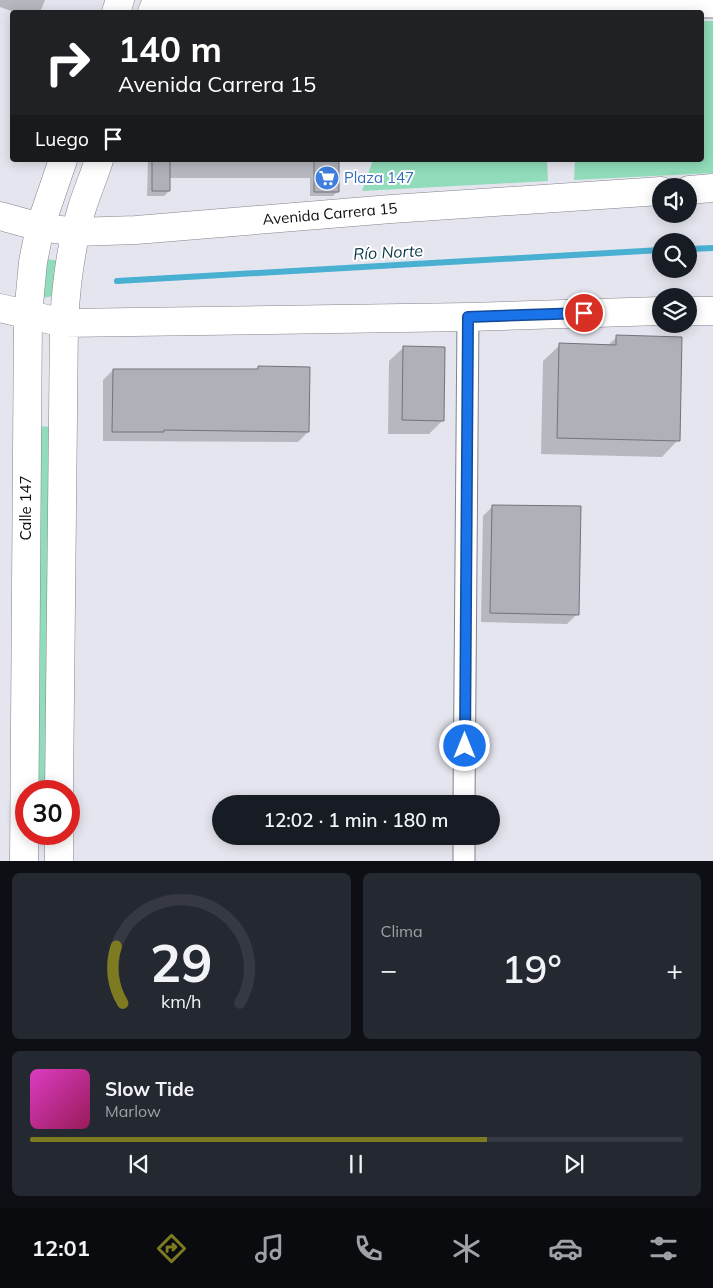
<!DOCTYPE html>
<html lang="es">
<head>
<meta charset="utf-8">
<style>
	:root { --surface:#171b24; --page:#242831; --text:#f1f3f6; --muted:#9ea1a6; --line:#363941; --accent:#7e7a21 }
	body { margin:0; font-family:Mulish,sans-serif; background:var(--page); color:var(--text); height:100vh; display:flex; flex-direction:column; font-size:19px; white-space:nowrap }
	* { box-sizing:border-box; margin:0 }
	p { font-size:16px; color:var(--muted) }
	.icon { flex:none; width:28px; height:28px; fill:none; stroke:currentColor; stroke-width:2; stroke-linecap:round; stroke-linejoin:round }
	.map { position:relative; height:861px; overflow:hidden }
	.sheet { display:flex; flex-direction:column; gap:12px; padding:12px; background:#0d0f14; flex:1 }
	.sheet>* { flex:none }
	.hud { position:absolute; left:10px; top:10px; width:694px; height:152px; border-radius:5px; box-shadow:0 2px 12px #0003; background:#202124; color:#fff; overflow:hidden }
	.controls { position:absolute; left:652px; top:178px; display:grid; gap:10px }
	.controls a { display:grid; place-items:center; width:45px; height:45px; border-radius:50%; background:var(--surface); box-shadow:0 2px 12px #0003; font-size:25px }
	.speed { position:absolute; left:15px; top:780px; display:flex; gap:10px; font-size:25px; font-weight:700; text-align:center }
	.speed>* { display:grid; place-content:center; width:65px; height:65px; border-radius:50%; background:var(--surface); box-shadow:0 2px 12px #0003; line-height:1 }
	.speed .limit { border:8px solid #d22; background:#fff; color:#111 }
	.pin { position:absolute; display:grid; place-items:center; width:42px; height:42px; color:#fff; margin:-21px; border:2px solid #fff; border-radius:50%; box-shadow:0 1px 5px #0007 }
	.me { position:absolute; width:55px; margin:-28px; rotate:0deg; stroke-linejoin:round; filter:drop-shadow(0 0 4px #0008) }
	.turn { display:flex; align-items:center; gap:18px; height:105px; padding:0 25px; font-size:22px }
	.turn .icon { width:65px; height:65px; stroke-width:2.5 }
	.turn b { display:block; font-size:35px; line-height:42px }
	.then { display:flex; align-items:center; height:48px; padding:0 25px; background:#0003; gap:10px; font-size:19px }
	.big { font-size:38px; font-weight:600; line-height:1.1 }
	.sheet .tile { flex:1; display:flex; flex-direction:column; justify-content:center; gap:8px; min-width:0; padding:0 18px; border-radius:8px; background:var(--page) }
	.sheet .dial { align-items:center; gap:0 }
	.dial svg { height:130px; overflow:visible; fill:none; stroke:var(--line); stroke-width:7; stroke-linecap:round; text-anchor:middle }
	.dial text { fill:var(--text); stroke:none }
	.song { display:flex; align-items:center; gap:15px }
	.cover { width:60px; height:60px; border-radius:8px; background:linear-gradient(135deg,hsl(310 70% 55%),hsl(330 70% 35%)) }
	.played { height:5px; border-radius:2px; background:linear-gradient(90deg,var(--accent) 70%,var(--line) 70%) }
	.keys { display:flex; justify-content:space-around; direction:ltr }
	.heat { display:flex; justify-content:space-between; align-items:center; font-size:28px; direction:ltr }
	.sheet .tiles { flex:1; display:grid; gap:12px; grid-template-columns:1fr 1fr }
	.tile:last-child { grid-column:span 2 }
	.trip { position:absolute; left:212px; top:795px; width:288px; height:50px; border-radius:25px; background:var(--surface); box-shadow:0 2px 12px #0003; font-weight:600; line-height:50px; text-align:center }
	.menu { display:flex; height:80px; justify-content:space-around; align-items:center; background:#090b0e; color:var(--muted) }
	.menu .icon { width:35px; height:35px }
	.menu .on { color:var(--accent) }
	.menu b { font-size:22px; color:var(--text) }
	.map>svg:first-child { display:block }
</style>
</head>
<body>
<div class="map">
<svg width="713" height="861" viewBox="0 0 713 861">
	<rect width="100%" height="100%" fill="#e5e5ef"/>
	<!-- green -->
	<path fill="#91dcba" d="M701 21H713V173L574 180 575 160H701Z
		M373 160H547L548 181 362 191Z
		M47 259 65 262 54 294 49 297 41 298Z
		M36 426 53 427V791H35Z"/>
	<!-- shadow -->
	<path fill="#0003" d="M0 0H45L40 12H14L0 7Z
		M148 160H338V191L333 196H310V178H169V191L164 196H147Z
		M617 337 678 440 662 457 541 454 543 361 560 345 607 346Z
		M403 348 443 420 429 434H388L389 361Z
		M259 367 308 432 298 442 103 441V380L113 370 256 371Z
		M493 506 577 614 567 624 481 622 483 516Z"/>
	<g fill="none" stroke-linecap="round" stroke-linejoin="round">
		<!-- stream -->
		<path stroke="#49b0d2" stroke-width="6" d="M689 249 713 248
			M117 281 661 250"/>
	</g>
	<!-- building -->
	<path fill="#b0b0b9" stroke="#72737b" d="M152 160H170V191H152Z
		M314 160H339V192H314Z
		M616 335 682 337 680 441 557 438 559 343 616 345Z
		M403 346 445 347 444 421 402 420Z
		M258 366 310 367 309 432 164 430V432H112L113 369H258Z
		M492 505 581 506 579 615 490 613Z"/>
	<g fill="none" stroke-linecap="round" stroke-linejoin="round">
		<defs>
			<path id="street" d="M154 7 552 5 713 7
				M464 804 468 317
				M464 861V836"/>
			<path id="secondary" d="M116 12 120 0
				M152 12 157 0
				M689 190 713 188
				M0 216 40 227 76 232 136 230 391 209 661 191
				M0 308 64 323 468 317 661 311
				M689 311H713
				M59 791 64 323C66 284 71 245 82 208 87 192 94 176 99 160
				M24 861 28 315 33 262 40 227 63 160
				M59 861V834"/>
		</defs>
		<!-- street casing -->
		<use href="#street" stroke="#83838b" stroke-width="23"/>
		<!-- secondary casing -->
		<use href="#secondary" stroke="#83838b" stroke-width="29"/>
		<!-- street -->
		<use href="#street" stroke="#fff" stroke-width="21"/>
		<!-- secondary -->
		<use href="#secondary" stroke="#fff" stroke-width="28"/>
	</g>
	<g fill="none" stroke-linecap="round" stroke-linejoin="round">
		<defs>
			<path id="route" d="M465 746 468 317 584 313"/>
		</defs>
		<!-- route casing -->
		<use href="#route" stroke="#114b97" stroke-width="12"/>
		<!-- route -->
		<use href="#route" stroke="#1a73e8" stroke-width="9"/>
	</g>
	<!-- icons -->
	<defs>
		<symbol id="supermarket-disc" viewBox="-11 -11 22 22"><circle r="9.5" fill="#3f7fe0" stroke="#fff"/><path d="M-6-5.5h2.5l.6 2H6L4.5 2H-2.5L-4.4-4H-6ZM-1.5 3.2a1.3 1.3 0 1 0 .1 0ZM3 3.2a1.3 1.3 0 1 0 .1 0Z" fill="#fff"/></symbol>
	</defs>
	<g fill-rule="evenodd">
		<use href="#supermarket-disc" x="313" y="164" width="28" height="28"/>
	</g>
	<g text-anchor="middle" stroke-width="4" stroke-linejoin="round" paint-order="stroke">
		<!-- shop labels -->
		<g font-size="15" fill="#366cbe" stroke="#fff" text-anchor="start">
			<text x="344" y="183">Plaza 147</text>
		</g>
		<!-- street labels -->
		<g font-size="15" fill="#0b0b0e" stroke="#fff">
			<text transform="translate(330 214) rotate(-5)" y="5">Avenida Carrera 15</text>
			<text transform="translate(26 508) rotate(-90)" y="5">Calle 147</text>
		</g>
		<!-- water labels -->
		<g font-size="16" font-style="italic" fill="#093847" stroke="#fff">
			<text transform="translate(388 252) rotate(-3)" y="6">Río Norte</text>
		</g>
	</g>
</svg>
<div class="controls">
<a><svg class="icon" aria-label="sound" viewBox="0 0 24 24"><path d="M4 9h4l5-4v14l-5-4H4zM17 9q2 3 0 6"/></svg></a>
<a><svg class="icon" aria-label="search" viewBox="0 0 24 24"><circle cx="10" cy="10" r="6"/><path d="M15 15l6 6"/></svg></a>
<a><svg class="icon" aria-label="layers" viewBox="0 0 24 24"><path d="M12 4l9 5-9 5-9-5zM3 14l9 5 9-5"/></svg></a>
</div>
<div class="speed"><div class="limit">30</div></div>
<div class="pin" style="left:584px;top:313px;background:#d93025"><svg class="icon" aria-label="arrive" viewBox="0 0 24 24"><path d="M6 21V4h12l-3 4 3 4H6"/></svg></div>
<svg class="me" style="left:465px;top:746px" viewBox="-20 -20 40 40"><circle r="17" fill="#1a73e8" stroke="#fff" stroke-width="3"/><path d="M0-11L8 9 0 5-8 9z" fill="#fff"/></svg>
<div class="trip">12:02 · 1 min · 180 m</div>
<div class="hud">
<div class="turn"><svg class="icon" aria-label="right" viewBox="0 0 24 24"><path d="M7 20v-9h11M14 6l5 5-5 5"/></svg><div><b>140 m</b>Avenida Carrera 15</div></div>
<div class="then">Luego<svg class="icon" aria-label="arrive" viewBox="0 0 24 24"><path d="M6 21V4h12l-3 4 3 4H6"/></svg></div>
</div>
</div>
<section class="sheet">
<div class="tiles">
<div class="tile dial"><svg viewBox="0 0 100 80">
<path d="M14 69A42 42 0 1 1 86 69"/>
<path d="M14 69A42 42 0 0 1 10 34" stroke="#7e7a21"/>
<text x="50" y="56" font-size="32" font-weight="700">29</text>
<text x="50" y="72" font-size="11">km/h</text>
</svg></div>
<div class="tile"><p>Clima</p>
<div class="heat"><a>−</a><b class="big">19°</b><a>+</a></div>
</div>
<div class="tile">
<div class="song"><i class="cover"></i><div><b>Slow Tide</b><p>Marlow</p></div></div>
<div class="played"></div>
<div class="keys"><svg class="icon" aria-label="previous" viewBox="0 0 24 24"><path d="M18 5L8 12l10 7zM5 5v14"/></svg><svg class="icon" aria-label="pause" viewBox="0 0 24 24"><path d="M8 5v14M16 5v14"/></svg><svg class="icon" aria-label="next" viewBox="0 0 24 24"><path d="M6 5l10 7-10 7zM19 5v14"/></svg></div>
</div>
</div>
</section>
<nav class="menu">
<b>12:01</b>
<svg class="icon on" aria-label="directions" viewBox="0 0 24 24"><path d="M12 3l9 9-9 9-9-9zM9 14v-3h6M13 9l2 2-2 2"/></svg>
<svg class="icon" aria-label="music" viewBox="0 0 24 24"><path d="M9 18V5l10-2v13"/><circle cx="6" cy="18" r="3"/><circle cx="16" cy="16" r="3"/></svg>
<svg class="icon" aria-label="phone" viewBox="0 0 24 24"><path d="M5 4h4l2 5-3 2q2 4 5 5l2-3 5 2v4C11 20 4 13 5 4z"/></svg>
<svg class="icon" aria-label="climate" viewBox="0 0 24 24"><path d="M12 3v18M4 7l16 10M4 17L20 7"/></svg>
<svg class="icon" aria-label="car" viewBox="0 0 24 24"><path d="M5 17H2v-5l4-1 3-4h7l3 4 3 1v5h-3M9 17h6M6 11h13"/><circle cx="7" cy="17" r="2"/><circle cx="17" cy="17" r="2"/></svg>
<svg class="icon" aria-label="filters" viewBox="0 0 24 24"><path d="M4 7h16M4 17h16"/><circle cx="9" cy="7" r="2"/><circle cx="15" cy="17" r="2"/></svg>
</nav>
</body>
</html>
